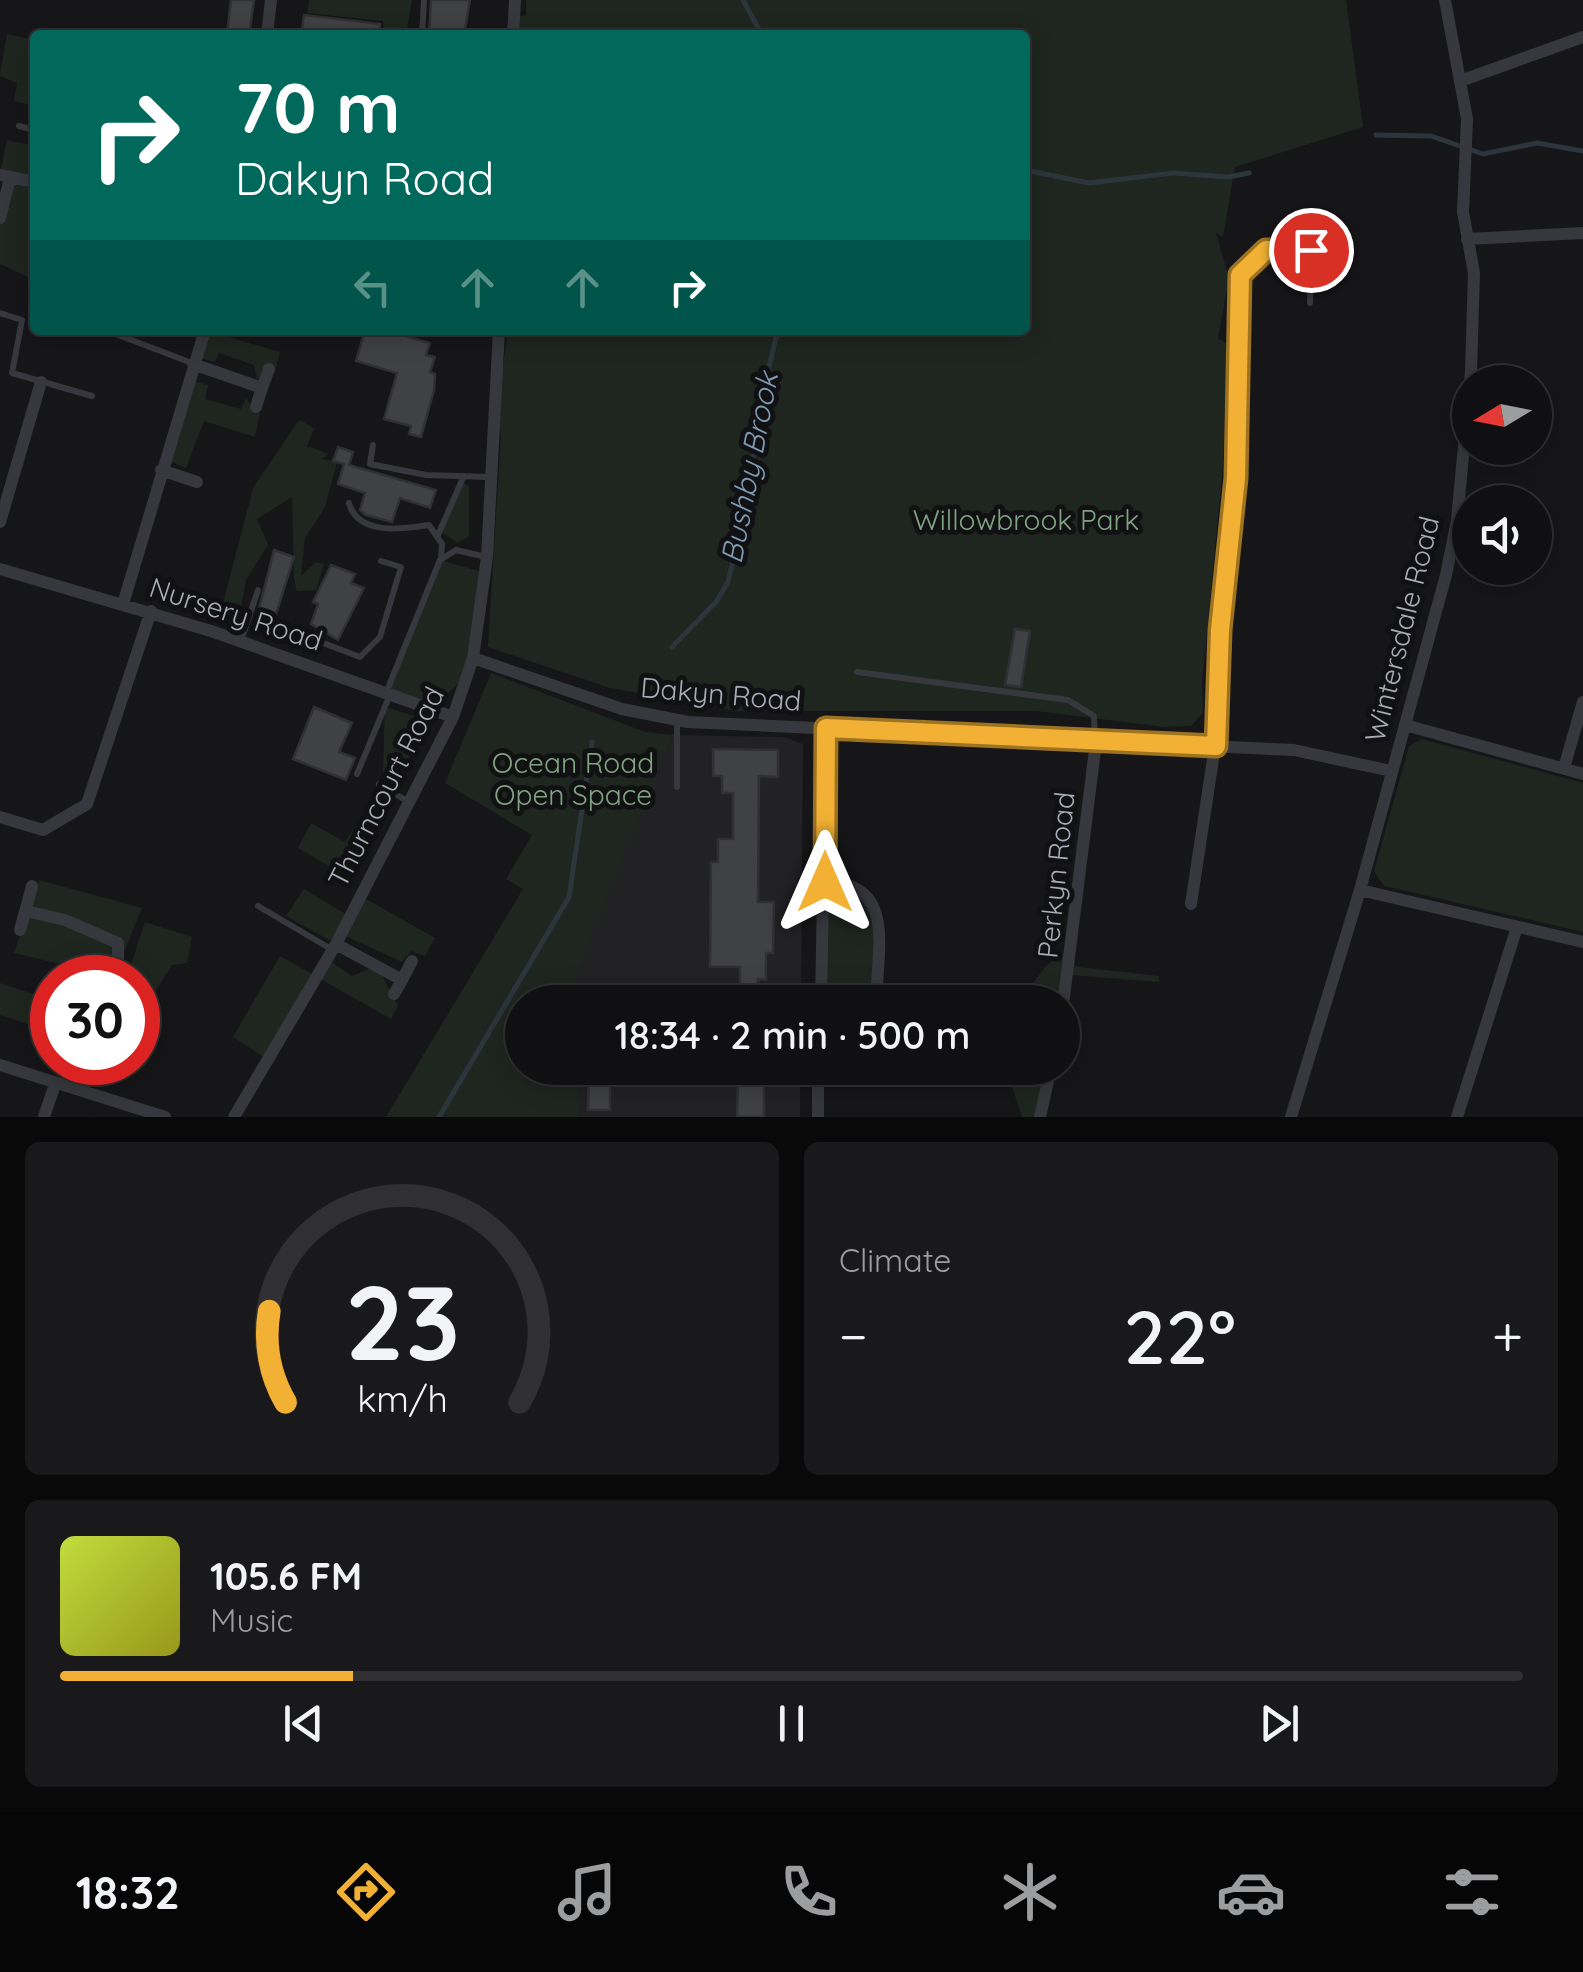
<!DOCTYPE html>
<html lang="en">
<head>
<meta charset="utf-8">
<style>
	:root { --surface:#101012; --page:#19191b; --text:#f1f3f6; --muted:#9c9d9f; --line:#303032; --accent:#f2b134 }
	body { margin:0; font-family:Quicksand,sans-serif; background:var(--page); color:var(--text); height:100vh; display:flex; flex-direction:column; font-size:38px; white-space:nowrap }
	* { box-sizing:border-box; margin:0 }
	p { font-size:32px; color:var(--muted) }
	.icon { flex:none; width:55px; height:55px; fill:none; stroke:currentColor; stroke-width:2; stroke-linecap:round; stroke-linejoin:round }
	.map { position:relative; height:1117px; overflow:hidden }
	.side { display:flex; flex-direction:column; gap:25px; padding:25px; background:#09090a; flex:1 }
	.side>* { flex:none }
	.banner { position:absolute; left:30px; top:30px; width:1000px; height:305px; border-radius:10px; box-shadow:0 5px 25px #0003,0 0 0 2px var(--line); background:#00695c; color:#fff; overflow:hidden }
	.needle { width:65px; rotate:260deg }
	.tools { position:absolute; left:1452px; top:365px; display:grid; gap:20px }
	.tools a { display:grid; place-items:center; width:100px; height:100px; border-radius:50%; background:var(--surface); box-shadow:0 5px 25px #0003,0 0 0 2px var(--line); font-size:50px }
	.speed { position:absolute; left:30px; top:955px; display:flex; gap:20px; font-size:50px; font-weight:700; text-align:center }
	.speed>* { display:grid; place-content:center; width:130px; height:130px; border-radius:50%; background:var(--surface); box-shadow:0 5px 25px #0003,0 0 0 2px var(--line); line-height:1 }
	.speed .limit { border:15px solid #d22; background:#fff; color:#111 }
	.pin { position:absolute; display:grid; place-items:center; width:85px; height:85px; color:#fff; margin:-42px; border:5px solid #fff; border-radius:50%; box-shadow:0 2px 10px #0007 }
	.me { position:absolute; width:110px; margin:-55px; rotate:0deg; stroke-linejoin:round; filter:drop-shadow(0 0 8px #0008) }
	.turn { display:flex; align-items:center; gap:35px; height:210px; padding:0 40px; font-size:45px }
	.turn .icon { width:130px; height:130px; stroke-width:2.5 }
	.turn b { display:block; font-size:70px; line-height:85px }
	.lanes { display:flex; align-items:center; height:95px; padding:0 40px; background:#0003; justify-content:center; gap:50px; direction:ltr }
	.lanes .off { opacity:.35 }
	.big { font-size:75px; font-weight:600; line-height:1.1 }
	.side .widget { flex:1; display:flex; flex-direction:column; justify-content:center; gap:15px; min-width:0; padding:0 35px; border-radius:15px; background:var(--page) }
	.side .dial { align-items:center; gap:0 }
	.dial svg { height:260px; overflow:visible; fill:none; stroke:var(--line); stroke-width:7; stroke-linecap:round; text-anchor:middle }
	.dial text { fill:var(--text); stroke:none }
	.song { display:flex; align-items:center; gap:30px }
	.cover { width:120px; height:120px; border-radius:15px; background:linear-gradient(135deg,hsl(70 70% 55%),hsl(60 70% 35%)) }
	.played { height:10px; border-radius:5px; background:linear-gradient(90deg,var(--accent) 20%,var(--line) 20%) }
	.keys { display:flex; justify-content:space-around; direction:ltr }
	.heat { display:flex; justify-content:space-between; align-items:center; font-size:55px; direction:ltr }
	.side .tiles { flex:1; display:grid; gap:25px; grid-template-columns:1fr 1fr }
	.widget:last-child { grid-column:span 2 }
	.trip { position:absolute; left:505px; top:985px; width:575px; height:100px; border-radius:50px; background:var(--surface); box-shadow:0 5px 25px #0003,0 0 0 2px var(--line); font-weight:600; line-height:100px; text-align:center }
	.tabs { display:flex; height:160px; justify-content:space-around; align-items:center; background:#060607; color:var(--muted) }
	.tabs .icon { width:70px; height:70px }
	.tabs .current { color:var(--accent) }
	.tabs b { font-size:45px; color:var(--text) }
	.map>svg:first-child { display:block }
</style>
</head>
<body>
<div class="map">
<svg width="1583" height="1117" viewBox="0 0 1583 1117">
	<rect width="100%" height="100%" fill="#161618"/>
	<!-- built -->
	<path fill="#222225" d="M673 735 784 737 803 744 801 1002 565 1001Z
		M580 1068H800V1117H579Z"/>
	<!-- green -->
	<path fill="#1e261f" d="M309 0H412L406 35H384L383 21 307 13Z
		M526 0H1346L1363 127 1235 167 1223 237 1216 233 1229 278 1218 338 1227 344 1223 466 1202 683 1203 713 1191 726 1164 727 1036 711H736L610 688 488 647 501 433 495 423 508 330H1025V35H516L517 17 526 15Z
		M7 34 35 40V106L14 101 17 83 0 76Z
		M7 140 35 146V280L0 264V216L10 178 0 173Z
		M205 330 280 352 276 368 267 365 257 380 254 365 219 353 215 362 196 357Z
		M188 380 208 385 205 399 241 409 246 398 254 411 260 412 255 437 204 421 186 468 164 459Z
		M299 420 314 428 307 446 329 454 321 459 337 462 325 507 305 538 301 576 316 562 324 564 316 590 297 591 294 579 292 497 257 519 268 545 246 580 239 617 219 619 253 488Z
		M462 481 469 487V536L458 543 440 531Z
		M440 560 482 572 468 674 431 709 386 694Z
		M491 673 645 732 673 735 566 1002H522V1068H580L579 1117H386L523 889 506 879 532 835 445 783Z
		M385 707 421 718 404 776 387 777 383 772Z
		M1422 739 1583 783V932L1384 886 1374 871 1409 746Z
		M311 823 345 842 357 824 377 831 348 877 298 848Z
		M39 880 142 908 114 977 14 953Z
		M304 889 349 916 359 895 435 938 425 956 411 951 402 962 341 934 336 944 286 916Z
		M850 892C885 903 871 973 870 1002H822L825 894Z
		M145 922 192 937 187 963 172 965 147 1005 138 1003V978L127 977Z
		M1070 949 1060 1002H1018L1047 965Z
		M280 956 316 976 327 959 352 976 377 966 398 1006 391 1019 317 977 268 1060 233 1037Z
		M1071 966 1159 976V982L1070 975Z
		M0 983 52 1000V1032L0 1015Z
		M1006 1068H1048L1039 1117H1022Z"/>
	<g fill="none" stroke-linecap="round" stroke-linejoin="round">
		<!-- stream -->
		<path stroke="#2c353c" stroke-width="5" d="M743 0 762 35
			M1376 135 1431 136 1483 154 1537 143 1583 151
			M1025 170 1089 183 1173 173 1228 177 1249 173
			M672 647 716 602 728 582 746 508 763 391 778 330
			M439 1117 569 897 592 742"/>
	</g>
	<!-- building -->
	<path fill="#404145" stroke="#303034" stroke-width="2.5" d="M231 0H254L249 35 227 34Z
		M431 0H470L464 35H429Z
		M304 15 380 24 379 35 302 32Z
		M365 330H384L430 343 426 355 435 357 430 372 435 374 434 390 421 437 409 434 411 426 384 419 397 373 356 361Z
		M338 447 353 452 349 465 436 490 430 508 400 498 392 522 366 515 360 510 365 493 338 484 344 464 333 461Z
		M274 550 294 557 276 614 259 609Z
		M331 565 355 574 351 583 364 588 338 640 311 624 318 604 313 602Z
		M1015 629 1030 631 1021 687 1005 685Z
		M314 707 352 723 339 752 355 758 346 780 293 759Z
		M713 749 778 750V777L759 776 758 902H774L773 953H766V980L758 979V1002H740V967H710L711 862H718V839H733V793H722V776H713Z
		M596 1068H610V1110H588L589 1071H596Z
		M651 1068H764V1117H737L738 1080 651 1084Z"/>
	<g fill="none" stroke-linecap="round" stroke-linejoin="round">
		<!-- service -->
		<path stroke="#37383d" stroke-width="6" d="M422 35 424 0
			M19 126 35 130
			M1310 303 1311 251
			M0 313 22 320 12 373 92 396
			M105 330 192 363
			M373 445 370 464 426 475 490 477
			M349 503C358 536 403 529 429 525L442 544 441 559
			M438 535 463 478
			M284 628 360 657 380 637 401 567 381 561
			M241 641 258 590
			M857 672 1068 700 1094 716 1095 740
			M386 693 440 560 456 550 486 557
			M677 721V787
			M357 774 389 697
			M379 784 407 801
			M258 906 331 949"/>
		<!-- minor -->
		<path stroke="#37383d" stroke-width="12" d="M267 35 271 0
			M513 35 515 0
			M1463 80 1583 37
			M0 175 35 182
			M0 218 10 178
			M1467 239 1583 233
			M193 364 262 388 269 369
			M256 407 262 388
			M161 470 197 482
			M0 522 41 382
			M0 569 211 631 453 717
			M123 604 205 330
			M473 658 622 709 688 722 1294 750 1391 771
			M1405 725 1583 774
			M1564 768 1583 702
			M0 817 43 830 87 804 151 611
			M825 882C897 882 877 951 876 1002
			M1360 890 1583 942
			M1191 904 1215 746 1217 664 1236 478 1238 410 1234 357 1240 275 1266 250H1319
			M26 911 65 920 118 943V978
			M20 930 32 886
			M336 944 402 980 412 961
			M394 994 402 980
			M821 1002 826 728
			M1062 1013 1096 742
			M0 1065 165 1117
			M83 1091 91 1062
			M44 1117 55 1084
			M234 1117 336 944 453 717 473 658 487 557 499 330
			M818 1117V1068
			M1040 1117 1051 1068
			M1291 1117 1360 890 1446 575 1457 520 1471 371 1474 273 1463 212 1467 119 1445 0
			M1457 1117 1517 927"/>
	</g>
	<g fill="none" stroke-linecap="round" stroke-linejoin="round">
		<defs>
			<path id="route" d="M825 882 826 728 1216 746 1220 630 1236 478 1240 275 1266 250H1311"/>
		</defs>
		<!-- route casing -->
		<use href="#route" stroke="#9d7322" stroke-width="25"/>
		<!-- route -->
		<use href="#route" stroke="#f2b134" stroke-width="18"/>
	</g>
	<g text-anchor="middle" stroke-width="10" stroke-linejoin="round" paint-order="stroke">
		<!-- park labels -->
		<g font-size="28" fill="#7fa381" stroke="#111113">
			<text x="1026" y="530">Willowbrook Park</text>
			<text x="573" y="773">Ocean Road<tspan x="573" dy="32">Open Space</tspan></text>
		</g>
		<!-- street labels -->
		<g font-size="28" fill="#a8adb8" stroke="#111113">
			<text transform="translate(236 614) rotate(18)" y="10">Nursery Road</text>
			<text transform="translate(1402 629) rotate(-76)" y="10">Wintersdale Road</text>
			<text transform="translate(721 694) rotate(5)" y="10">Dakyn Road</text>
			<text transform="translate(386 787) rotate(-63)" y="10">Thurncourt Road</text>
			<text transform="translate(1056 875) rotate(-84)" y="10">Perkyn Road</text>
		</g>
		<!-- water labels -->
		<g font-size="30" font-style="italic" fill="#7f9bb3" stroke="#111113">
			<text transform="translate(750 468) rotate(-79)" y="10">Bushby Brook</text>
		</g>
	</g>
</svg>
<div class="tools">
<a><svg class="needle" viewBox="-14 -14 28 28"><path d="M0-13l5 13h-10z" fill="#e53935"/><path d="M0 13l5-13h-10z" fill="#9c9d9f"/></svg></a>
<a><svg class="icon" aria-label="sound" viewBox="0 0 24 24"><path d="M4 9h4l5-4v14l-5-4H4zM17 9q2 3 0 6"/></svg></a>
</div>
<div class="speed"><div class="limit">30</div></div>
<div class="pin" style="left:1311px;top:250px;background:#d93025"><svg class="icon" aria-label="arrive" viewBox="0 0 24 24"><path d="M6 21V4h12l-3 4 3 4H6"/></svg></div>
<svg class="me" style="left:825px;top:882px" viewBox="-20 -20 40 40"><path d="M0-17L14 15 0 8-14 15z" fill="#f2b134" stroke="#fff" stroke-width="4"/></svg>
<div class="trip">18:34 · 2 min · 500 m</div>
<div class="banner">
<div class="turn"><svg class="icon" aria-label="right" viewBox="0 0 24 24"><path d="M7 20v-9h11M14 6l5 5-5 5"/></svg><div><b>70 m</b>Dakyn Road</div></div>
<div class="lanes"><svg class="icon off" aria-label="left" viewBox="0 0 24 24"><path d="M17 20v-9H6M10 6l-5 5 5 5"/></svg><svg class="icon off" aria-label="ahead" viewBox="0 0 24 24"><path d="M12 20V5M6 11l6-6 6 6"/></svg><svg class="icon off" aria-label="ahead" viewBox="0 0 24 24"><path d="M12 20V5M6 11l6-6 6 6"/></svg><svg class="icon" aria-label="right" viewBox="0 0 24 24"><path d="M7 20v-9h11M14 6l5 5-5 5"/></svg></div>
</div>
</div>
<section class="side">
<div class="tiles">
<div class="widget dial"><svg viewBox="0 0 100 80">
<path d="M14 69A42 42 0 1 1 86 69"/>
<path d="M14 69A42 42 0 0 1 9 41" stroke="#f2b134"/>
<text x="50" y="56" font-size="32" font-weight="700">23</text>
<text x="50" y="72" font-size="11">km/h</text>
</svg></div>
<div class="widget"><p>Climate</p>
<div class="heat"><a>−</a><b class="big">22°</b><a>+</a></div>
</div>
<div class="widget">
<div class="song"><i class="cover"></i><div><b>105.6 FM</b><p>Music</p></div></div>
<div class="played"></div>
<div class="keys"><svg class="icon" aria-label="previous" viewBox="0 0 24 24"><path d="M18 5L8 12l10 7zM5 5v14"/></svg><svg class="icon" aria-label="pause" viewBox="0 0 24 24"><path d="M8 5v14M16 5v14"/></svg><svg class="icon" aria-label="next" viewBox="0 0 24 24"><path d="M6 5l10 7-10 7zM19 5v14"/></svg></div>
</div>
</div>
</section>
<nav class="tabs">
<b>18:32</b>
<svg class="icon current" aria-label="directions" viewBox="0 0 24 24"><path d="M12 3l9 9-9 9-9-9zM9 14v-3h6M13 9l2 2-2 2"/></svg>
<svg class="icon" aria-label="music" viewBox="0 0 24 24"><path d="M9 18V5l10-2v13"/><circle cx="6" cy="18" r="3"/><circle cx="16" cy="16" r="3"/></svg>
<svg class="icon" aria-label="phone" viewBox="0 0 24 24"><path d="M5 4h4l2 5-3 2q2 4 5 5l2-3 5 2v4C11 20 4 13 5 4z"/></svg>
<svg class="icon" aria-label="climate" viewBox="0 0 24 24"><path d="M12 3v18M4 7l16 10M4 17L20 7"/></svg>
<svg class="icon" aria-label="car" viewBox="0 0 24 24"><path d="M5 17H2v-5l4-1 3-4h7l3 4 3 1v5h-3M9 17h6M6 11h13"/><circle cx="7" cy="17" r="2"/><circle cx="17" cy="17" r="2"/></svg>
<svg class="icon" aria-label="filters" viewBox="0 0 24 24"><path d="M4 7h16M4 17h16"/><circle cx="9" cy="7" r="2"/><circle cx="15" cy="17" r="2"/></svg>
</nav>
</body>
</html>
